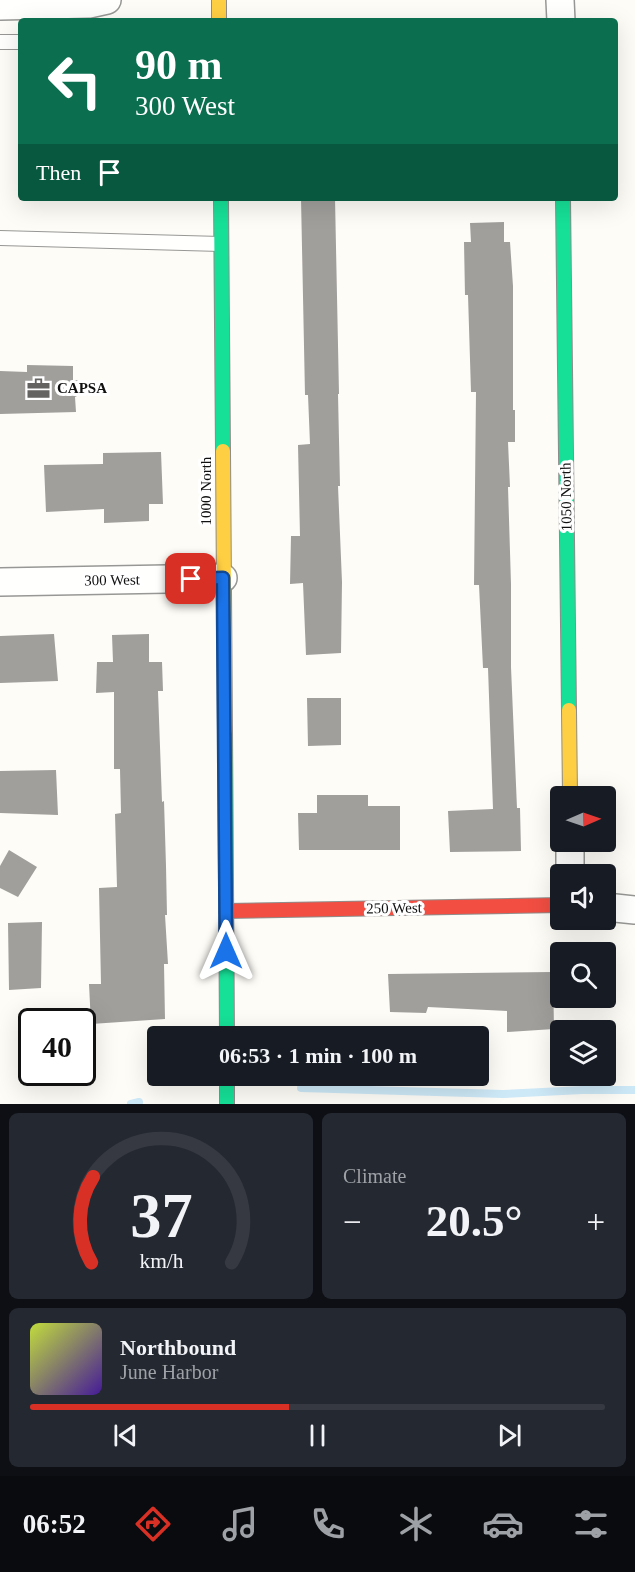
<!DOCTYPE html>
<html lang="en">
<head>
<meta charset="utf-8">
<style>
	:root { --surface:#171b24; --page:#242831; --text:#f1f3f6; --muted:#9ea1a6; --line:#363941; --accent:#d93025 }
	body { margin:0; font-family:"Times New Roman",serif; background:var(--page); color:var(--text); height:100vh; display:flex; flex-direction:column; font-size:22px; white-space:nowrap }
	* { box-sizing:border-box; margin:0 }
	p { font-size:20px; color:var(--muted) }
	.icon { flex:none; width:33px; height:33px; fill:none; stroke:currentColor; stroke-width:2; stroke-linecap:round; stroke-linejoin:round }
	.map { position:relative; height:1104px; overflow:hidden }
	.side { display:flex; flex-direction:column; gap:9px; padding:9px; background:#0d0f14; flex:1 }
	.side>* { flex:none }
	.hud { position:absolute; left:18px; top:18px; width:600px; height:183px; border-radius:6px; box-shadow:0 6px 24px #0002; background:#0b6e4f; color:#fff; overflow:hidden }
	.needle { width:39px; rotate:88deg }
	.controls { position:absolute; left:550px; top:786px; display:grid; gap:12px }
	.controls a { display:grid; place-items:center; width:66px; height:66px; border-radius:6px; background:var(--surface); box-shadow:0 6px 24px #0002; font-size:30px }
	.speed { position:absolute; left:18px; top:1008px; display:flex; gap:12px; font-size:30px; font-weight:700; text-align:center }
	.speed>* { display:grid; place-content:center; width:78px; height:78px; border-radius:50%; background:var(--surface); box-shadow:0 6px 24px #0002; line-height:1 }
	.speed .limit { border:3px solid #111; border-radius:9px; background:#fff; color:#111 }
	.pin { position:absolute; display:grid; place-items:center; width:51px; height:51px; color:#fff; margin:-26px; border-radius:12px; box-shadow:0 3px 9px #0006 }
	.me { position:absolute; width:66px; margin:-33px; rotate:0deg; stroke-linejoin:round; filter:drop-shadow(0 0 4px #0008) }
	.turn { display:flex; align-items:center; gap:21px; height:126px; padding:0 18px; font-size:27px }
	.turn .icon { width:78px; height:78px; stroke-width:2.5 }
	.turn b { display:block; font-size:42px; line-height:51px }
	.then { display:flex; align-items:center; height:57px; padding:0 18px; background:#0003; gap:12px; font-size:22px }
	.big { font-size:45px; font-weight:800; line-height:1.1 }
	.side .card { flex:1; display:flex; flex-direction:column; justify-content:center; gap:9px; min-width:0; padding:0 21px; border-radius:9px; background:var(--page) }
	.side .dial { align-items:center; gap:0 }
	.dial svg { height:156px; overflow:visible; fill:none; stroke:var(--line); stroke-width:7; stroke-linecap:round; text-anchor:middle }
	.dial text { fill:var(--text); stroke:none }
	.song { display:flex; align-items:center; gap:18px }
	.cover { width:72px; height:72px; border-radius:9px; background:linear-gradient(135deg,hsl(70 70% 55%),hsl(260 70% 35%)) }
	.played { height:6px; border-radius:3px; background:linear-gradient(90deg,var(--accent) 45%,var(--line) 45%) }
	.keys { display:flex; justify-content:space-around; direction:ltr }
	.heat { display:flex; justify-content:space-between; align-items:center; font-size:33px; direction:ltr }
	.side .tiles { flex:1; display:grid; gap:9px; grid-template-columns:1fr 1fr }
	.card:last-child { grid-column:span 2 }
	.trip { position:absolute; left:147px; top:1026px; width:342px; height:60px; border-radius:6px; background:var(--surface); box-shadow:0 6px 24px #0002; font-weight:800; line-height:60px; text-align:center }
	.menu { display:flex; height:96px; justify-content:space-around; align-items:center; background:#090b0e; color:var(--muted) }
	.menu .icon { width:42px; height:42px }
	.menu .current { color:var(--accent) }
	.menu b { font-size:27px; color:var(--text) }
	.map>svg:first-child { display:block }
</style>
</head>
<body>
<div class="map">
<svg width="635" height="1104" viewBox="0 0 635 1104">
	<rect width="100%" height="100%" fill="#fdfcf7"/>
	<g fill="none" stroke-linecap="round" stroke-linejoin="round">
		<!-- stream -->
		<path stroke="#cde8f7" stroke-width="8" d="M301 1088 503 1094 582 1090H635
			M131 1104 139 1102"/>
	</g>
	<!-- building -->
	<path fill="#a19f9c" d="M301 198H335L339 394H338L340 486H338L342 582 341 653 306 655 303 583 290 584 291 536H300L298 445 310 444 308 395H305Z
		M504 222V242H510L513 286V410H515V442H508L510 487H508L511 584V667L517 808H520L521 851 450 852 448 811 493 809 488 668H483L479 585H474L476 392H471L468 295H465L464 242H471L470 223Z
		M27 365 73 366V380H78L77 396 75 397 76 412 0 414V371L27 372Z
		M161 452 163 504H149V521L104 523V509L46 512 44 465 103 464V453Z
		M54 634 58 681 0 683V636Z
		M149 634V662H162L163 691H158L162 802 164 801 166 866 167 915H165L168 964H164L165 1019 91 1024 89 984H101L99 888 117 887 115 814 121 813 120 769H114V692L96 693 97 662H113L112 635Z
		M307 698H341V745L308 746Z
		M56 770 58 815 0 813V771Z
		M317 795H368V806H400V850H299L298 813H317Z
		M9 850 37 867 18 897 0 888V866Z
		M42 922 41 988 9 990 8 923Z
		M553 972 554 1029 507 1032V1011L428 1007 426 1013 390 1012 388 974Z"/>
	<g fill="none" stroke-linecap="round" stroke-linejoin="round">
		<defs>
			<path id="lane" d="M0 42H21
				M0 238 221 244"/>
			<path id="street" d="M560 0 561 21
				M0 6 89 4 107 0
				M0 582 223 578
				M570 842V874
				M606 907 635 910"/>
			<path id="fast" d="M221 198 223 451
				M563 198 569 710
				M225 730 227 1036
				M227 1076V1104"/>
			<path id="slow" d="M219 0V21
				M223 451 225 730
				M569 710 570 796"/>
			<path id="jam" d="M226 911 561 905"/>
		</defs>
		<!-- lane casing -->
		<use href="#lane" stroke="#979795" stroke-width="16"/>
		<!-- street casing -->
		<use href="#street" stroke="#979795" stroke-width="30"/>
		<!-- fast casing -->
		<use href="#fast" stroke="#8e8d8b" stroke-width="16"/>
		<!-- slow casing -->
		<use href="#slow" stroke="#8e8d8b" stroke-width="16"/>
		<!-- jam casing -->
		<use href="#jam" stroke="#8e8d8b" stroke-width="16"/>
		<!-- lane -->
		<use href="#lane" stroke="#fffffe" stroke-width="14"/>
		<!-- street -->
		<use href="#street" stroke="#fffffe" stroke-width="27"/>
		<!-- fast -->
		<use href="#fast" stroke="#16e098" stroke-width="14"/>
		<!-- slow -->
		<use href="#slow" stroke="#ffcf43" stroke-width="14"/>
		<!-- jam -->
		<use href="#jam" stroke="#f24e42" stroke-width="14"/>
	</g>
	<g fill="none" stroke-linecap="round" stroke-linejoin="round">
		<defs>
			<path id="route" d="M191 579 223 578 226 951"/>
		</defs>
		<!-- route casing -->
		<use href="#route" stroke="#114b97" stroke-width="15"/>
		<!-- route -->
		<use href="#route" stroke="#1a73e8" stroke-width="10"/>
	</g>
	<!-- icons -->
	<defs>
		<symbol id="office-bare" viewBox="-9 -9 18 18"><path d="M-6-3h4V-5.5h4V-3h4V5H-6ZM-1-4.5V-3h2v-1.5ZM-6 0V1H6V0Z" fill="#646362" stroke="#fff" stroke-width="2.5" paint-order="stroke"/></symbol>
	</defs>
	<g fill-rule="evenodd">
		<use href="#office-bare" x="22" y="372" width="33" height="33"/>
	</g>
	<g text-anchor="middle" stroke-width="6" stroke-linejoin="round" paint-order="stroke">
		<!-- poi labels -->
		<g font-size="15" font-weight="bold" fill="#111" stroke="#fff" text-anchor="start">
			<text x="57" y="393">CAPSA</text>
		</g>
		<!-- street labels -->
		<g font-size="15" fill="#111" stroke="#fff">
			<text transform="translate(206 491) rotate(-90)" y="5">1000 North</text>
			<text transform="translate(566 497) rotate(-91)" y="5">1050 North</text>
			<text transform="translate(112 580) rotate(-1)" y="5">300 West</text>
			<text transform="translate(394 908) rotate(-1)" y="5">250 West</text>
		</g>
	</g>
</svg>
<div class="controls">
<a><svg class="needle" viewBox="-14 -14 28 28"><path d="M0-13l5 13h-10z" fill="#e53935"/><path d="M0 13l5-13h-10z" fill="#9ea1a6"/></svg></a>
<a><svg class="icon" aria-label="sound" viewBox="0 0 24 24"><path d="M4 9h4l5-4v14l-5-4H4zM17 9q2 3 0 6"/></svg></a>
<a><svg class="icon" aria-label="search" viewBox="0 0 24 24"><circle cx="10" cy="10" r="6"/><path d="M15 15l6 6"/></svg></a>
<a><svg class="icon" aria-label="layers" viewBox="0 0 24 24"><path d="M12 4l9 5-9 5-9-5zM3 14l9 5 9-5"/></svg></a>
</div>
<div class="speed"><div class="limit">40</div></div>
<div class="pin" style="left:191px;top:579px;background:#d93025"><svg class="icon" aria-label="arrive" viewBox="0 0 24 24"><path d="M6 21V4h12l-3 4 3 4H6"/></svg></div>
<svg class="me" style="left:226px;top:951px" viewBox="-20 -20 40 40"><path d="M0-17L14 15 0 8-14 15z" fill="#1a73e8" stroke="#fff" stroke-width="4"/></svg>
<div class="trip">06:53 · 1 min · 100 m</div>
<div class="hud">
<div class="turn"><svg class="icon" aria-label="left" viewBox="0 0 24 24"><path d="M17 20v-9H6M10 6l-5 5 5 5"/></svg><div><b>90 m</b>300 West</div></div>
<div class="then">Then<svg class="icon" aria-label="arrive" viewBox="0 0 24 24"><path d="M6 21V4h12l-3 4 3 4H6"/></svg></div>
</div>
</div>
<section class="side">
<div class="tiles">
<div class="card dial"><svg viewBox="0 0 100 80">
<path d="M14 69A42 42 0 1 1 86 69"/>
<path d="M14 69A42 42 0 0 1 15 25" stroke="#d93025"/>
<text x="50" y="56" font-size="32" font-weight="700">37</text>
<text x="50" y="72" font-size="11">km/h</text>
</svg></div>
<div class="card"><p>Climate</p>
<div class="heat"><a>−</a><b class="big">20.5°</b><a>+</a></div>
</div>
<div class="card">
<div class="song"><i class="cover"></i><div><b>Northbound</b><p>June Harbor</p></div></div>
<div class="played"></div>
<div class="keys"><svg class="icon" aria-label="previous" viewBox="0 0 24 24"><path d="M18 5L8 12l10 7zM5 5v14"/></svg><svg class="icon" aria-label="pause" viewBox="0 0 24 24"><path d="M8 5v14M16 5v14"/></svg><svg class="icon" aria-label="next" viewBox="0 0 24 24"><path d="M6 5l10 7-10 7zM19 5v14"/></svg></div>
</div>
</div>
</section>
<nav class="menu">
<b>06:52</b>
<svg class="icon current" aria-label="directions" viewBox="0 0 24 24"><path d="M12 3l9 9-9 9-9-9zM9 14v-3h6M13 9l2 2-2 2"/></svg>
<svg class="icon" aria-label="music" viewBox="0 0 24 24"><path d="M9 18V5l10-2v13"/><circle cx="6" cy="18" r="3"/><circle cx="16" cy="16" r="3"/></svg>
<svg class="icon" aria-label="phone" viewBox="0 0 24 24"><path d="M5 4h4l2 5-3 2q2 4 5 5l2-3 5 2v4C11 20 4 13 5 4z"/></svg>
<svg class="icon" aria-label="climate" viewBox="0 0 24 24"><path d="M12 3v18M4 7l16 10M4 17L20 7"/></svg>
<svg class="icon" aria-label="car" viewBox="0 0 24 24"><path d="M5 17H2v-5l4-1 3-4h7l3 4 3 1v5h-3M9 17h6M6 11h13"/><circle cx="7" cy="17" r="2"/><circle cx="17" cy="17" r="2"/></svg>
<svg class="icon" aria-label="filters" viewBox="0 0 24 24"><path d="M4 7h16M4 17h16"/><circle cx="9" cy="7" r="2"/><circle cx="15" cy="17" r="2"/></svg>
</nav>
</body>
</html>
